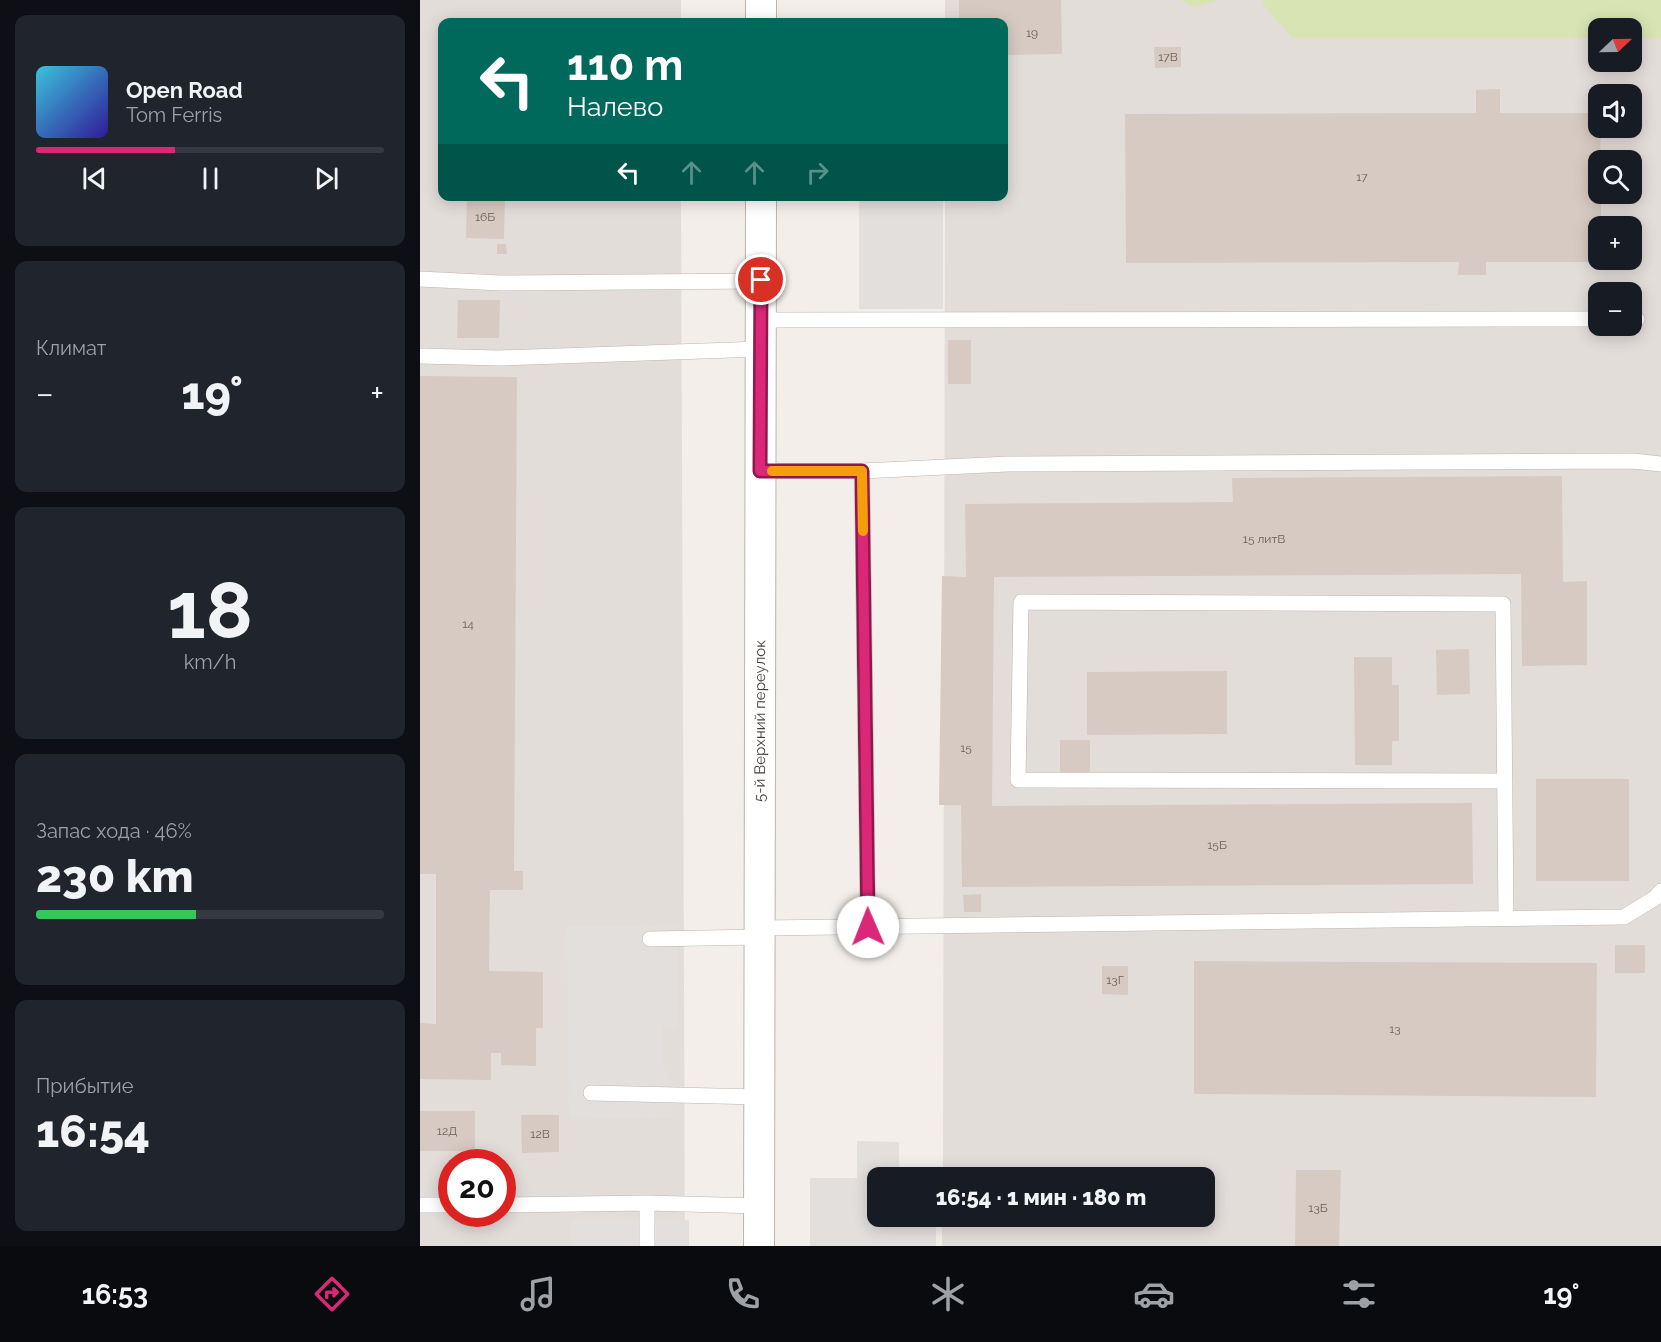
<!DOCTYPE html>
<html lang="ru">
<head>
<meta charset="utf-8">
<style>
	:root { --surface:#171b24; --page:#20242c; --text:#f1f3f6; --muted:#9ea1a6; --line:#363941; --accent:#db2777 }
	body { margin:0; font-family:Raleway,sans-serif; background:var(--page); color:var(--text); height:100vh; display:flex; flex-direction:column; font-size:22px; white-space:nowrap }
	* { box-sizing:border-box; margin:0 }
	p { font-size:20px; color:var(--muted) }
	.icon { flex:none; width:33px; height:33px; fill:none; stroke:currentColor; stroke-width:2; stroke-linecap:round; stroke-linejoin:round }
	.map { position:relative; flex:1; overflow:hidden }
	.sheet { display:flex; flex-direction:column; gap:15px; padding:15px; background:#0d0f14; width:420px }
	.sheet>* { flex:none }
	.hud { position:absolute; left:18px; top:18px; width:570px; height:183px; border-radius:12px; box-shadow:0 3px 15px #0003; background:#00695c; color:#fff; overflow:hidden }
	.needle { width:39px; rotate:68deg }
	.fabs { position:absolute; left:1168px; top:18px; display:grid; gap:12px }
	.fabs a { display:grid; place-items:center; width:54px; height:54px; border-radius:12px; background:var(--surface); box-shadow:0 3px 15px #0003; font-size:30px }
	.speed { position:absolute; left:18px; top:1149px; display:flex; gap:12px; font-size:30px; font-weight:700; text-align:center }
	.speed>* { display:grid; place-content:center; width:78px; height:78px; border-radius:50%; background:var(--surface); box-shadow:0 3px 15px #0003; line-height:1 }
	.speed .limit { border:9px solid #d22; background:#fff; color:#111 }
	.pin { position:absolute; display:grid; place-items:center; width:51px; height:51px; color:#fff; margin:-26px; border:3px solid #fff; border-radius:50%; box-shadow:0 2px 6px #0007 }
	.me { position:absolute; width:66px; margin:-33px; rotate:359deg; stroke-linejoin:round; filter:drop-shadow(0 0 4px #0008) }
	.turn { display:flex; align-items:center; gap:21px; height:126px; padding:0 30px; font-size:27px }
	.turn .icon { width:78px; height:78px; stroke-width:2.5 }
	.turn b { display:block; font-size:42px; line-height:51px }
	.lanes { display:flex; align-items:center; height:57px; padding:0 30px; background:#0003; justify-content:center; gap:30px; direction:ltr }
	.lanes .off { opacity:.35 }
	.big { font-size:45px; font-weight:800; line-height:1.1 }
	.sheet .card { flex:1; display:flex; flex-direction:column; justify-content:center; gap:9px; min-width:0; padding:0 21px; border-radius:12px; background:var(--page) }
	.sheet .dial { align-items:center; gap:0 }
	.dial b { font-size:78px; line-height:1 }
	.song { display:flex; align-items:center; gap:18px }
	.cover { width:72px; height:72px; border-radius:9px; background:linear-gradient(135deg,hsl(190 70% 55%),hsl(250 70% 35%)) }
	.played { height:6px; border-radius:3px; background:linear-gradient(90deg,var(--accent) 40%,var(--line) 40%) }
	.keys { display:flex; justify-content:space-around; direction:ltr }
	.heat { display:flex; justify-content:space-between; align-items:center; font-size:33px; direction:ltr }
	.charge { height:9px; border-radius:4px; background:linear-gradient(90deg,#34c759 46%,var(--line) 0) }
	.trip { position:absolute; left:447px; top:1167px; width:348px; height:60px; border-radius:12px; background:var(--surface); box-shadow:0 3px 15px #0003; font-weight:800; line-height:60px; text-align:center }
	.tabs { display:flex; height:96px; justify-content:space-around; align-items:center; background:#090b0e; color:var(--muted) }
	.tabs .icon { width:42px; height:42px }
	.tabs .current { color:var(--accent) }
	.tabs b { font-size:27px; color:var(--text) }
	main { display:flex; flex:1; min-height:0 }
	.map>svg:first-child { display:block }
</style>
</head>
<body>
<main>
<section class="sheet">
<div class="card">
<div class="song"><i class="cover"></i><div><b>Open Road</b><p>Tom Ferris</p></div></div>
<div class="played"></div>
<div class="keys"><svg class="icon" aria-label="previous" viewBox="0 0 24 24"><path d="M18 5L8 12l10 7zM5 5v14"/></svg><svg class="icon" aria-label="pause" viewBox="0 0 24 24"><path d="M8 5v14M16 5v14"/></svg><svg class="icon" aria-label="next" viewBox="0 0 24 24"><path d="M6 5l10 7-10 7zM19 5v14"/></svg></div>
</div>
<div class="card"><p>Климат</p>
<div class="heat"><a>−</a><b class="big">19°</b><a>+</a></div>
</div>
<div class="card dial"><b>18</b><p>km/h</p></div>
<div class="card"><p>Запас хода · 46%</p><b class="big">230 km</b><div class="charge"></div></div>
<div class="card"><p>Прибытие</p><b class="big">16:54</b></div>
</section>
<div class="map">
<svg width="1241" height="1246" viewBox="0 0 1241 1246">
	<rect width="100%" height="100%" fill="#f3eee9"/>
	<!-- industrial -->
	<path fill="#e3ddda" fill-rule="evenodd" d="M0 0H261V22H22V196L261 197 265 1246H0ZM32 1162H82V1214H32Z
		M525 0H1241V1246H522V1217L784 1216V1178L523 1177 525 197 584 196V22H525ZM1179 28H1212V62H1179ZM1179 94H1212V128H1179ZM1179 160H1212V194H1179ZM1179 226H1212V260H1179ZM1179 292H1212V326H1179Z"/>
	<!-- green -->
	<path fill="#d9e4b5" d="M760 0H799L774 8Z
		M843 0H1241V38H1212V28H1179V38H872L843 4Z"/>
	<!-- parking -->
	<path fill="#e2dfdd" d="M439 197H523V309H439Z
		M258 925V1027H242L243 1066 252 1082 253 1118 149 1119 147 926Z
		M437 1141 479 1142V1177L458 1178V1216L516 1217V1246H390V1178H437Z
		M151 1220H269V1246H151Z"/>
	<!-- building -->
	<path fill="#d7cac2" d="M539 0H641L642 54 584 55V22H539Z
		M734 47H761V67L735 68Z
		M1080 89V113H1179V128H1181L1179 194H1181V226H1179V260H1181V262H1066V275H1038L1039 262 706 263 705 114 1056 113V90Z
		M47 196H85L84 239 46 238Z
		M77 244H86L87 254H77Z
		M38 300H80L79 338H37Z
		M528 340H551V384H528Z
		M0 376 97 377 94 871H103V890H70L69 971 123 972V1028H116V1066L81 1065V1053H71V1080L0 1079V1023L16 1024V874H0Z
		M1142 476 1143 582 1167 581V665L1102 666 1101 574 574 577 572 806 1052 803 1053 884 542 887 541 805H519L522 576 546 577 545 504 813 502 812 478Z
		M1049 649 1050 694 1017 695 1016 650Z
		M934 657H972V685H979V741H972V765H935Z
		M807 671V734L667 735V672Z
		M640 740H670V772H640Z
		M1116 779H1209V881H1116Z
		M561 894V912H544L543 895Z
		M1195 945H1225V973H1195Z
		M774 961 1177 963 1176 1097 774 1094Z
		M682 966H708V995L682 994Z
		M0 1111H55V1151H0Z
		M101 1115H139V1152L102 1153Z
		M876 1170H921L919 1246H875Z"/>
	<g fill="none" stroke-linecap="round" stroke-linejoin="round">
		<defs>
			<path id="service" d="M0 279 80 283 341 281
				M1212 319H1217
				M340 320 1179 319
				M0 356 79 358 341 349
				M340 471H442L588 464 1213 461 1241 464
				M442 471 448 927
				M1085 781 598 780 601 602 1083 604 1086 917
				M339 928 1204 917 1235 898 1241 891
				M230 939 339 937
				M171 1093 339 1097
				M227 1203V1246
				M0 1205H32
				M82 1205 227 1203 339 1206"/>
			<g id="minor">
				<path d="M341 22V0"/>
				<path id="s1" d="M339 1246 341 196"/>
			</g>
		</defs>
		<!-- service casing -->
		<use href="#service" stroke="#beb4ac" stroke-width="16"/>
		<!-- minor casing -->
		<use href="#minor" stroke="#beb4ac" stroke-width="32"/>
		<!-- service -->
		<use href="#service" stroke="#fff" stroke-width="15"/>
		<!-- minor -->
		<use href="#minor" stroke="#fff" stroke-width="30"/>
	</g>
	<g fill="none" stroke-linecap="round" stroke-linejoin="round">
		<defs>
			<path id="route" d="M341 280 340 471H442L448 927"/>
		</defs>
		<!-- route casing -->
		<use href="#route" stroke="#8e194d" stroke-width="15"/>
		<!-- route -->
		<use href="#route" stroke="#db2777" stroke-width="10"/>
		<!-- slow -->
		<path stroke="#f59e0b" stroke-width="10" d="M352 471H442L443 531"/>
	</g>
	<g text-anchor="middle" stroke-width="5" stroke-linejoin="round" paint-order="stroke">
		<!-- number labels -->
		<g font-size="12" fill="#6a615a">
			<text x="612" y="37">19</text>
			<text x="748" y="61">17В</text>
			<text x="942" y="181">17</text>
			<text x="65" y="221">16Б</text>
			<text x="844" y="543">15 литВ</text>
			<text x="48" y="628">14</text>
			<text x="546" y="752">15</text>
			<text x="797" y="849">15Б</text>
			<text x="695" y="984">13Г</text>
			<text x="975" y="1033">13</text>
			<text x="27" y="1135">12Д</text>
			<text x="120" y="1138">12В</text>
			<text x="898" y="1212">13Б</text>
		</g>
		<!-- street labels -->
		<g font-size="15" fill="#463e38" stroke="#fff">
			<text dy="5" stroke="none"><textPath href="#s1" startOffset="525">5-й Верхний переулок</textPath></text>
		</g>
	</g>
</svg>
<div class="fabs">
<a><svg class="needle" viewBox="-14 -14 28 28"><path d="M0-13l5 13h-10z" fill="#e53935"/><path d="M0 13l5-13h-10z" fill="#9ea1a6"/></svg></a>
<a><svg class="icon" aria-label="sound" viewBox="0 0 24 24"><path d="M4 9h4l5-4v14l-5-4H4zM17 9q2 3 0 6"/></svg></a>
<a><svg class="icon" aria-label="search" viewBox="0 0 24 24"><circle cx="10" cy="10" r="6"/><path d="M15 15l6 6"/></svg></a>
<a>+</a>
<a>−</a>
</div>
<div class="speed"><div class="limit">20</div></div>
<div class="pin" style="left:341px;top:280px;background:#d93025"><svg class="icon" aria-label="arrive" viewBox="0 0 24 24"><path d="M6 21V4h12l-3 4 3 4H6"/></svg></div>
<svg class="me" style="left:448px;top:927px" viewBox="-20 -20 40 40"><circle r="19" fill="#fff"/><path d="M0-13L10 11 0 6-10 11z" fill="#db2777"/></svg>
<div class="trip">16:54 · 1 мин · 180 m</div>
<div class="hud">
<div class="turn"><svg class="icon" aria-label="left" viewBox="0 0 24 24"><path d="M17 20v-9H6M10 6l-5 5 5 5"/></svg><div><b>110 m</b>Налево</div></div>
<div class="lanes"><svg class="icon" aria-label="left" viewBox="0 0 24 24"><path d="M17 20v-9H6M10 6l-5 5 5 5"/></svg><svg class="icon off" aria-label="ahead" viewBox="0 0 24 24"><path d="M12 20V5M6 11l6-6 6 6"/></svg><svg class="icon off" aria-label="ahead" viewBox="0 0 24 24"><path d="M12 20V5M6 11l6-6 6 6"/></svg><svg class="icon off" aria-label="right" viewBox="0 0 24 24"><path d="M7 20v-9h11M14 6l5 5-5 5"/></svg></div>
</div>
</div>
</main>
<nav class="tabs">
<b>16:53</b>
<svg class="icon current" aria-label="directions" viewBox="0 0 24 24"><path d="M12 3l9 9-9 9-9-9zM9 14v-3h6M13 9l2 2-2 2"/></svg>
<svg class="icon" aria-label="music" viewBox="0 0 24 24"><path d="M9 18V5l10-2v13"/><circle cx="6" cy="18" r="3"/><circle cx="16" cy="16" r="3"/></svg>
<svg class="icon" aria-label="phone" viewBox="0 0 24 24"><path d="M5 4h4l2 5-3 2q2 4 5 5l2-3 5 2v4C11 20 4 13 5 4z"/></svg>
<svg class="icon" aria-label="climate" viewBox="0 0 24 24"><path d="M12 3v18M4 7l16 10M4 17L20 7"/></svg>
<svg class="icon" aria-label="car" viewBox="0 0 24 24"><path d="M5 17H2v-5l4-1 3-4h7l3 4 3 1v5h-3M9 17h6M6 11h13"/><circle cx="7" cy="17" r="2"/><circle cx="17" cy="17" r="2"/></svg>
<svg class="icon" aria-label="filters" viewBox="0 0 24 24"><path d="M4 7h16M4 17h16"/><circle cx="9" cy="7" r="2"/><circle cx="15" cy="17" r="2"/></svg>
<b>19°</b>
</nav>
</body>
</html>
